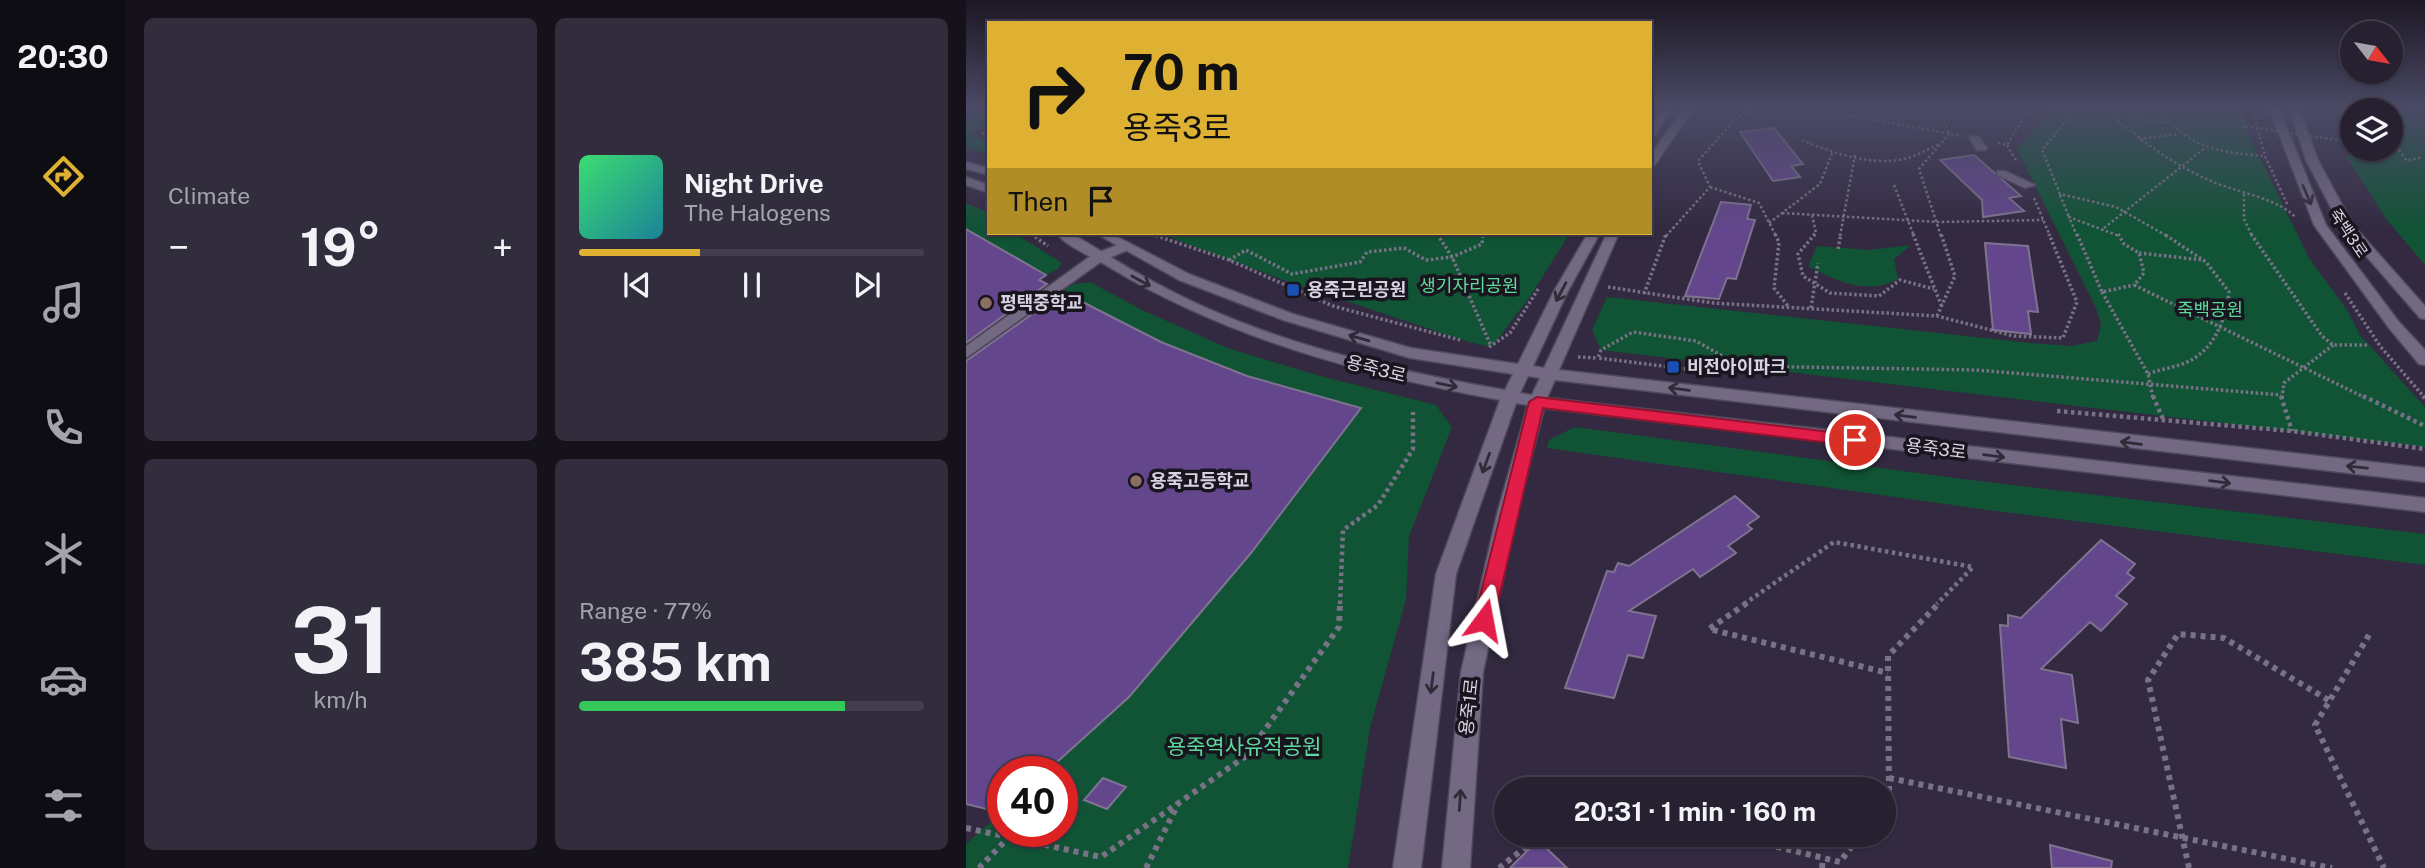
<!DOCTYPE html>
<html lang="en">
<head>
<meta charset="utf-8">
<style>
	:root { --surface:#262031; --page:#322d3d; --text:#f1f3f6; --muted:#a4a3ab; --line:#423e4d; --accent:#deb133 }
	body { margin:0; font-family:"Public Sans","Noto Sans KR",sans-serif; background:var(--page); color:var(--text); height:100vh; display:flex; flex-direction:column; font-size:26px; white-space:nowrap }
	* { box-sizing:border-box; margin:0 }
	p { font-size:23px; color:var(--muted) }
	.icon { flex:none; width:38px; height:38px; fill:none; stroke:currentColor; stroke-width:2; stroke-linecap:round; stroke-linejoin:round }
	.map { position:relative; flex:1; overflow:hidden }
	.details { display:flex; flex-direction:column; gap:18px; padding:18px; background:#15121b; width:840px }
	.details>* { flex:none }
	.banner { position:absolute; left:21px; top:21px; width:665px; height:214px; border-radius:0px; box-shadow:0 2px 5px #0004,0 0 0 2px var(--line); background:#deb133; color:#111; overflow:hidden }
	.needle { width:46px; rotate:121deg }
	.tools { position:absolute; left:1374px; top:21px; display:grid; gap:14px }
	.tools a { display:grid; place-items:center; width:63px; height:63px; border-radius:50%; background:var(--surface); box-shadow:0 2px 5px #0004,0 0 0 2px var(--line); font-size:35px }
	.speed { position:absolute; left:21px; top:756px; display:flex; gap:14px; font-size:35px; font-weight:700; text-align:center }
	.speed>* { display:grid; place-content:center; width:91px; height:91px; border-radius:50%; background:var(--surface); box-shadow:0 2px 5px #0004,0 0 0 2px var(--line); line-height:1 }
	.speed .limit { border:10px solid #d22; background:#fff; color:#111 }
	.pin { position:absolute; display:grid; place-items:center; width:60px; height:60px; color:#fff; margin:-30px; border:4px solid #fff; border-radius:50%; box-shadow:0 2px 7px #0007 }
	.me { position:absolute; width:77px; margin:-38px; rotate:13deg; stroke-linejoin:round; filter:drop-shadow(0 0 5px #0008) }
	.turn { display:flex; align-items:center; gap:24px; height:147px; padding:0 21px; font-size:32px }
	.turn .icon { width:91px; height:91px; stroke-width:2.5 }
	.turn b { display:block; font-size:49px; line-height:60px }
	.then { display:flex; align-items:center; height:66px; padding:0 21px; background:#0003; gap:14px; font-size:26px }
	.big { font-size:52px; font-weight:700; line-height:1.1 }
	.details .tile { flex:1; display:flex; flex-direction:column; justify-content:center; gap:10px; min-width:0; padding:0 24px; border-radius:10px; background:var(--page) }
	.details .dial { align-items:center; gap:0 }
	.dial b { font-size:91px; line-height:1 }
	.song { display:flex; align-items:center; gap:21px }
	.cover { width:84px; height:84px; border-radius:10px; background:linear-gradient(135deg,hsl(140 70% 55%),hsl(190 70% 35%)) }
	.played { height:7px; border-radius:4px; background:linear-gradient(90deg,var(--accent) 35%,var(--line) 35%) }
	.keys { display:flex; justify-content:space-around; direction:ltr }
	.heat { display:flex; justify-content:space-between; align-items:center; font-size:38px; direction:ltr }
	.charge { height:10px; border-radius:5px; background:linear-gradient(90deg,#34c759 77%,var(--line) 0) }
	.details .tiles { flex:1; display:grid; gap:18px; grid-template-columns:repeat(2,1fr) }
	.trip { position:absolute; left:528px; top:777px; width:402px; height:70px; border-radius:35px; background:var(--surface); box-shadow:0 2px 5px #0004,0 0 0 2px var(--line); font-weight:700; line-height:70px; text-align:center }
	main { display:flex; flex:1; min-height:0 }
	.tabs { display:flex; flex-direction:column; width:126px; justify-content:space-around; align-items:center; background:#0f0d14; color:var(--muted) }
	.tabs .icon { width:49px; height:49px }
	.tabs .on { color:var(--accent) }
	.tabs b { font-size:32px; color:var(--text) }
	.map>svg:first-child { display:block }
</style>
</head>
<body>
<main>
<nav class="tabs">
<b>20:30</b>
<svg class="icon on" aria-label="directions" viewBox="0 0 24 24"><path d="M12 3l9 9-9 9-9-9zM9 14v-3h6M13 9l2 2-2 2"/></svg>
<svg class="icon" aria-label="music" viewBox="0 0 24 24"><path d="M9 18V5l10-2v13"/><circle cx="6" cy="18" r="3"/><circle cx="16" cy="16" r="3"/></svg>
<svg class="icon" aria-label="phone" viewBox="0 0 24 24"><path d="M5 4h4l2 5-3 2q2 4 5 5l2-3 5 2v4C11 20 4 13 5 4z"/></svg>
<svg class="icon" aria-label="climate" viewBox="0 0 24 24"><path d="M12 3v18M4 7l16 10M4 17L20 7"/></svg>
<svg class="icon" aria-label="car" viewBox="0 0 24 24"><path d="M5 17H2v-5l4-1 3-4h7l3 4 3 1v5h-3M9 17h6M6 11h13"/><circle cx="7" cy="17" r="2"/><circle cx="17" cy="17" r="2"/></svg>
<svg class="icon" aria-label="filters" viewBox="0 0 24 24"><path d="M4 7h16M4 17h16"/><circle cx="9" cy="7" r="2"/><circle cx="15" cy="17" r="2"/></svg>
</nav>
<section class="details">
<div class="tiles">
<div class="tile"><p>Climate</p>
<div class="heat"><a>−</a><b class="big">19°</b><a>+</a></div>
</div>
<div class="tile">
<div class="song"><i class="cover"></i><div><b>Night Drive</b><p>The Halogens</p></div></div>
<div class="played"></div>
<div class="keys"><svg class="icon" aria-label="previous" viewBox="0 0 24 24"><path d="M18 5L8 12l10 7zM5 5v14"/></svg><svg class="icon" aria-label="pause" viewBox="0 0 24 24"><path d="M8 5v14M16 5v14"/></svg><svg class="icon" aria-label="next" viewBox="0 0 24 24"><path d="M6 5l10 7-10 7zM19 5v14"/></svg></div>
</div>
<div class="tile dial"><b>31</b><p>km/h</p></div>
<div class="tile"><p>Range · 77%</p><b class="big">385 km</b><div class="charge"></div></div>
</div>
</section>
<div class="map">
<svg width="1459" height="868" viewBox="0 0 1459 868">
	<rect width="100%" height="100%" fill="#332a41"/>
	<!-- green -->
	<path fill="#105335" d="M1084 109H1276L1283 136 1343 258 1381 310 1394 335 1459 407V447L635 350 626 330 641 297 1064 343 1105 346 1131 341 1135 325 1130 308 1051 149Z
		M1376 109H1459V265L1421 220 1380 156 1386 148 1424 149V110H1386V132Z
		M23 110V125L2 135 23 142V153L0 148V121Z
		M0 203 23 213V233H48L96 263 92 269 80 275 0 229Z
		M193 233H604L565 295 526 347 503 342 320 281Z
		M945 245 928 259 932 279C900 296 871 281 842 266L851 246 903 250Z
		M124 282 178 311 264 349 354 376 470 405 486 427 443 536 440 599 404 728 382 868H0V844L37 811V831H96V772H80L163 697 285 553 394 408 281 376 195 342 96 291 108 284Z
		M609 427 996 479 1459 534V565L1022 510 581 448 583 440Z"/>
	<!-- building -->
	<path fill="#63468c" stroke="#7e748f" stroke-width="2" d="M808 128 837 164 825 166 834 177 807 181 774 132Z
		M1008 155 1055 196 1043 198 1058 211 1017 217 1016 200 974 160Z
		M755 202 785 205 781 219 789 220 770 279 761 278 753 299 719 296Z
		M0 229 80 275 73 280 81 284 0 343Z
		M1019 243 1062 246 1072 312 1062 311 1065 334 1027 330Z
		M97 292 195 342 281 376 395 408 285 553 163 697 80 772H37V813L0 804V361Z
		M769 496 793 517 781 525 786 529 762 546 770 553 734 577 727 569 663 611 690 616 677 658 662 655 648 698 599 688 641 571 648 572 652 563 663 566Z
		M1135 540 1169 564 1161 573 1168 578 1150 596 1161 604 1135 631 1124 622 1075 669 1106 675 1112 723 1095 719 1100 768 1043 757 1034 625 1042 626V615L1055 618Z
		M137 778 160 787 141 809 118 800Z
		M576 844 601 868H544L566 846Z
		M1084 845 1146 861 1145 868H1086Z"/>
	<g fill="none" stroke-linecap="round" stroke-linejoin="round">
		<defs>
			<path id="pedestrian" d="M1004 136H1012L1021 148 1019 150H1011L1003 138Z
				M1031 171H1039L1069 185 1059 188 1031 175Z"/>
			<path id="minor" d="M159 242 164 243V249L136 261 0 358V346L126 255Z"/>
			<path id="tertiary" d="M0 108H7L0 113Z
				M696 108H706L688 136 684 137V126Z
				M718 108H728L688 166 684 167V156Z
				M0 162 23 168V175L0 169Z
				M0 177 23 185V193L0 185Z
				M90 233H105C132 249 159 267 188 282 295 341 419 369 539 390L547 374 444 358 317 320 213 280 129 233H144L223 274 327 314 445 348 552 364 588 291 622 233H634L602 291 567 366 578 368 641 233H653L593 370 1459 468V482L589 380 581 398 1459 498V512L578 408 551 514 517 672 504 868H476L495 672 531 514 562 405 550 403 490 574 455 868H427L470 574 534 400C398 375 262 339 143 267 127 257 101 247 90 233ZM562 376 574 378 566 395 554 393Z"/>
			<path id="secondary" d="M1303 108H1313L1360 225 1433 322 1459 350V365L1453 364 1423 328 1348 225Z
				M1323 108H1333L1352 160 1387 225 1459 306V319L1454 318 1375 227 1340 160Z"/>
		</defs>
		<!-- pedestrian casing -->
		<use href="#pedestrian" stroke="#50485b" stroke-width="3"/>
		<!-- minor casing -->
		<use href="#minor" stroke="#50485b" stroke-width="3"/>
		<!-- tertiary casing -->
		<use href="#tertiary" stroke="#50485b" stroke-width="3"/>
		<!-- secondary casing -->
		<use href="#secondary" stroke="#50485b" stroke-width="3"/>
		<!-- path-far3 -->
		<path stroke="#797286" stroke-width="2.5" stroke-dasharray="2.5 2.5" stroke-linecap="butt" d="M971 108 983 133
			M1111 108 1076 150 1094 194 1150 207 1201 236
			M1144 108C1146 118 1157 125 1165 131 1190 152 1217 169 1247 182 1271 192 1314 199 1330 218
			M1196 108C1216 148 1258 153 1299 156L1322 206
			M1286 108 1299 156
			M1146 114 1201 123
			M882 115 996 136
			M1275 115 1278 126
			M16 134 23 131
			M1424 138 1441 161 1456 157
			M1173 139 1211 134
			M836 140C866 153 905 166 938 159 951 156 962 149 974 144
			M1032 143 1041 145 1063 108
			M1041 145 1051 162
			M1388 156 1392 149
			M928 185 948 236
			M744 187 793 203 810 236
			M1278 194V219L1286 236
			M1094 195 1103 217
			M1068 198 1084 236
			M816 213 972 222 1077 220
			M846 215 850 233 848 236
			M803 223 854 184 867 151
			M1138 228 1239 148
			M64 233 68 236
			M182 233 190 236
			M470 233 472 236
			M517 236V233
			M700 236 744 187 732 161 766 123 785 108
			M874 236 889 155
			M975 236 953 169 983 134
			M1111 236 1103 217 1153 236"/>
		<!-- path-far2 -->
		<path stroke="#797286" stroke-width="3.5" stroke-dasharray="2.5 2.5" stroke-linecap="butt" d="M65 234 82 246
			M185 234 263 260 367 306 494 340
			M471 234 486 257 525 346
			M809 234 813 242 808 288 822 306
			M849 234 832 254 837 276 864 293 913 296 934 280 968 289
			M947 234 976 307
			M1111 234 1136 292 1168 285
			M1152 234 1158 244 1173 253 1178 273 1168 285
			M1285 234 1356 336 1367 345H1402
			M872 249 875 234
			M1173 253 1237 260
			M263 260 280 250 326 274 394 262 401 252 438 248 460 260 486 257 516 244 517 234
			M1168 285 1400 398
			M642 287 747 303 971 316 1048 336 1097 338 1111 302 1083 234
			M1136 292 1182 374 1187 398
			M1379 293 1414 346 1459 398
			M678 294 700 234
			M845 308 852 263
			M971 316 989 276 975 234
			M523 347 544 333 573 288
			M612 357 632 358
			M745 372 632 358 635 350 667 332 730 341 774 366 1010 370 1315 395
			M1182 374C1194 369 1207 368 1219 363 1248 351 1259 321 1263 292L1240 262 1198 234
			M1316 398 1318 383 1367 345"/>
		<!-- path-far1 -->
		<path stroke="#797286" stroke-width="4.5" stroke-dasharray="3.5 3.5" stroke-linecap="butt" d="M1187 396 1197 419
			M1315 396 1326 431
			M1397 396 1459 426
			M1457 396 1459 398
			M1091 411 1326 431 1459 449
			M374 604 377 530 412 505 447 449V412
			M778 604 868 542 1007 567 971 604"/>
		<!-- path -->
		<path stroke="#797286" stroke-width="6" stroke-dasharray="5 5" stroke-linecap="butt" d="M781 603 743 629 922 673
			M1403 635 1349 725 1418 868
			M923 778 1366 868
			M919 800 923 793 922 656 973 603
			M0 828 135 857 280 756 373 627 374 603
			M762 835 874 862 894 835
			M13 868 42 838
			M180 868 212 804
			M533 868 575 835
			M856 868 857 858
			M1223 868 1182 680 1212 634 1258 638 1364 701"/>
		<!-- pedestrian -->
		<use href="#pedestrian" fill="#736983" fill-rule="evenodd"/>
		<!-- minor -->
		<use href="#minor" fill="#736983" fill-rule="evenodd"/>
		<!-- tertiary -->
		<use href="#tertiary" fill="#736983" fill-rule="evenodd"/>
		<!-- secondary -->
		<use href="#secondary" fill="#736983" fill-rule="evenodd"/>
		<!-- path-bridge -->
		<path stroke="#797286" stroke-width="2.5" stroke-dasharray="2.5 2.5" stroke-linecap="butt" d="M1279 129 1278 126 1386 142"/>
	</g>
	<!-- one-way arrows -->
	<defs><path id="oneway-shaft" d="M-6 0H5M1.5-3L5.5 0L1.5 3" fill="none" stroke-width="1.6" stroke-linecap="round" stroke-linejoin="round" transform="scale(1.75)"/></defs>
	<g stroke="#302a38">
		<use href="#oneway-shaft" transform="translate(1341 195) rotate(67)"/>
		<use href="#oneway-shaft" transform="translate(175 281) rotate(29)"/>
		<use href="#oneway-shaft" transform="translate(595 292) rotate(118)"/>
		<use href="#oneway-shaft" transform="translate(393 338) rotate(-164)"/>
		<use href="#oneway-shaft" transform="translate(481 385) rotate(12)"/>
		<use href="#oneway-shaft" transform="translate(713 389) rotate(-173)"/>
		<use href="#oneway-shaft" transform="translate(939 416) rotate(-173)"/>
		<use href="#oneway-shaft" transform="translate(1165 443) rotate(-173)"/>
		<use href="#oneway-shaft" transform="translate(1028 456) rotate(7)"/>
		<use href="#oneway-shaft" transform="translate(520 463) rotate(110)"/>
		<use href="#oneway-shaft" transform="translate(1391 467) rotate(-174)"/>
		<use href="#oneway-shaft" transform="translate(1254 482) rotate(7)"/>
		<use href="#oneway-shaft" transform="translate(466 683) rotate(97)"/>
		<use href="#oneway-shaft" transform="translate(494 800) rotate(-86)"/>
	</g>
	<!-- sky -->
	<linearGradient id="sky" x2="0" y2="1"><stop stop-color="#1c1724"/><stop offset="0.47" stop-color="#4a4a65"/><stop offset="1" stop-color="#4a4a65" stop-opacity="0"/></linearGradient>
	<rect width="1459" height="230" fill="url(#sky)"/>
	<!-- route -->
	<path fill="#e11d48" stroke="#92132f" stroke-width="2" d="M571 397 889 435 897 440 889 446 577 408 528 620 525 626 518 628 511 626 508 620 563 402Z"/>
	<!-- markers -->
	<g fill="#1a4fb4" stroke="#19151f" stroke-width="2.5">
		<rect x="320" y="283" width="14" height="14" rx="3.5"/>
		<rect x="700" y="360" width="14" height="14" rx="3.5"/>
	</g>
	<g fill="#8d6e63" stroke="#19151f" stroke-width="2.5">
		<circle cx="20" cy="303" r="7"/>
		<circle cx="170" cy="481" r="7"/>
	</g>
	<g text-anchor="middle" stroke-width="7" stroke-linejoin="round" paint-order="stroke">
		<!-- far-street labels -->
		<g font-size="16" fill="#d7d2e1" stroke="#19151f">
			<text transform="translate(1383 233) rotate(56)" y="6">죽백3로</text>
		</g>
		<!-- park labels -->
		<g font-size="18" fill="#5ddb9c" stroke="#19151f">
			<text x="503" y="292">생기자리공원</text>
			<text x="1244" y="316">죽백공원</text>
		</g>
		<!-- poi labels -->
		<g font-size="18" font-weight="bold" fill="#d7d2e1" stroke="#19151f" text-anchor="start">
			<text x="341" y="296">용죽근린공원</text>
			<text x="34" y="309">평택중학교</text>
			<text x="721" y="373">비전아이파크</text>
			<text x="184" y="487">용죽고등학교</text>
		</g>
		<!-- street labels -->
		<g font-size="18" fill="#d7d2e1" stroke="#19151f">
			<text transform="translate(410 369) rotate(14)" y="6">용죽3로</text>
			<text transform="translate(970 449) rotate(7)" y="6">용죽3로</text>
			<text transform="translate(503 707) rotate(-84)" y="6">용죽1로</text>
		</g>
		<!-- near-park labels -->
		<g font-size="21" fill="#5ddb9c" stroke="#19151f">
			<text x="278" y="754">용죽역사유적공원</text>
		</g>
	</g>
</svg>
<div class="tools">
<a><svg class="needle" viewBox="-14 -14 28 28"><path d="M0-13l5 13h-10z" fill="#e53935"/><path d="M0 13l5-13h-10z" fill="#a4a3ab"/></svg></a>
<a><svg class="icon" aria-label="layers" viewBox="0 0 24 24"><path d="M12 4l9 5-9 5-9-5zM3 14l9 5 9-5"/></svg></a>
</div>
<div class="speed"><div class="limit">40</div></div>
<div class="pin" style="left:889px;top:440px;background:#d93025"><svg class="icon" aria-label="arrive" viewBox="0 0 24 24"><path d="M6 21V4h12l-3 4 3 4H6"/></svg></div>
<svg class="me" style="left:518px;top:620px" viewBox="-20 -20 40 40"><path d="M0-17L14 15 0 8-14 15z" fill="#e11d48" stroke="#fff" stroke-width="4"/></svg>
<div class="trip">20:31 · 1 min · 160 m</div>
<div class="banner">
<div class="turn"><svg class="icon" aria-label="right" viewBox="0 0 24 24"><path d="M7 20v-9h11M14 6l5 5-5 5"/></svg><div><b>70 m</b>용죽3로</div></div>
<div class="then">Then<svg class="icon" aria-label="arrive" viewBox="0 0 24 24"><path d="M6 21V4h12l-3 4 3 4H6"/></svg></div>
</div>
</div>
</main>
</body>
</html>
